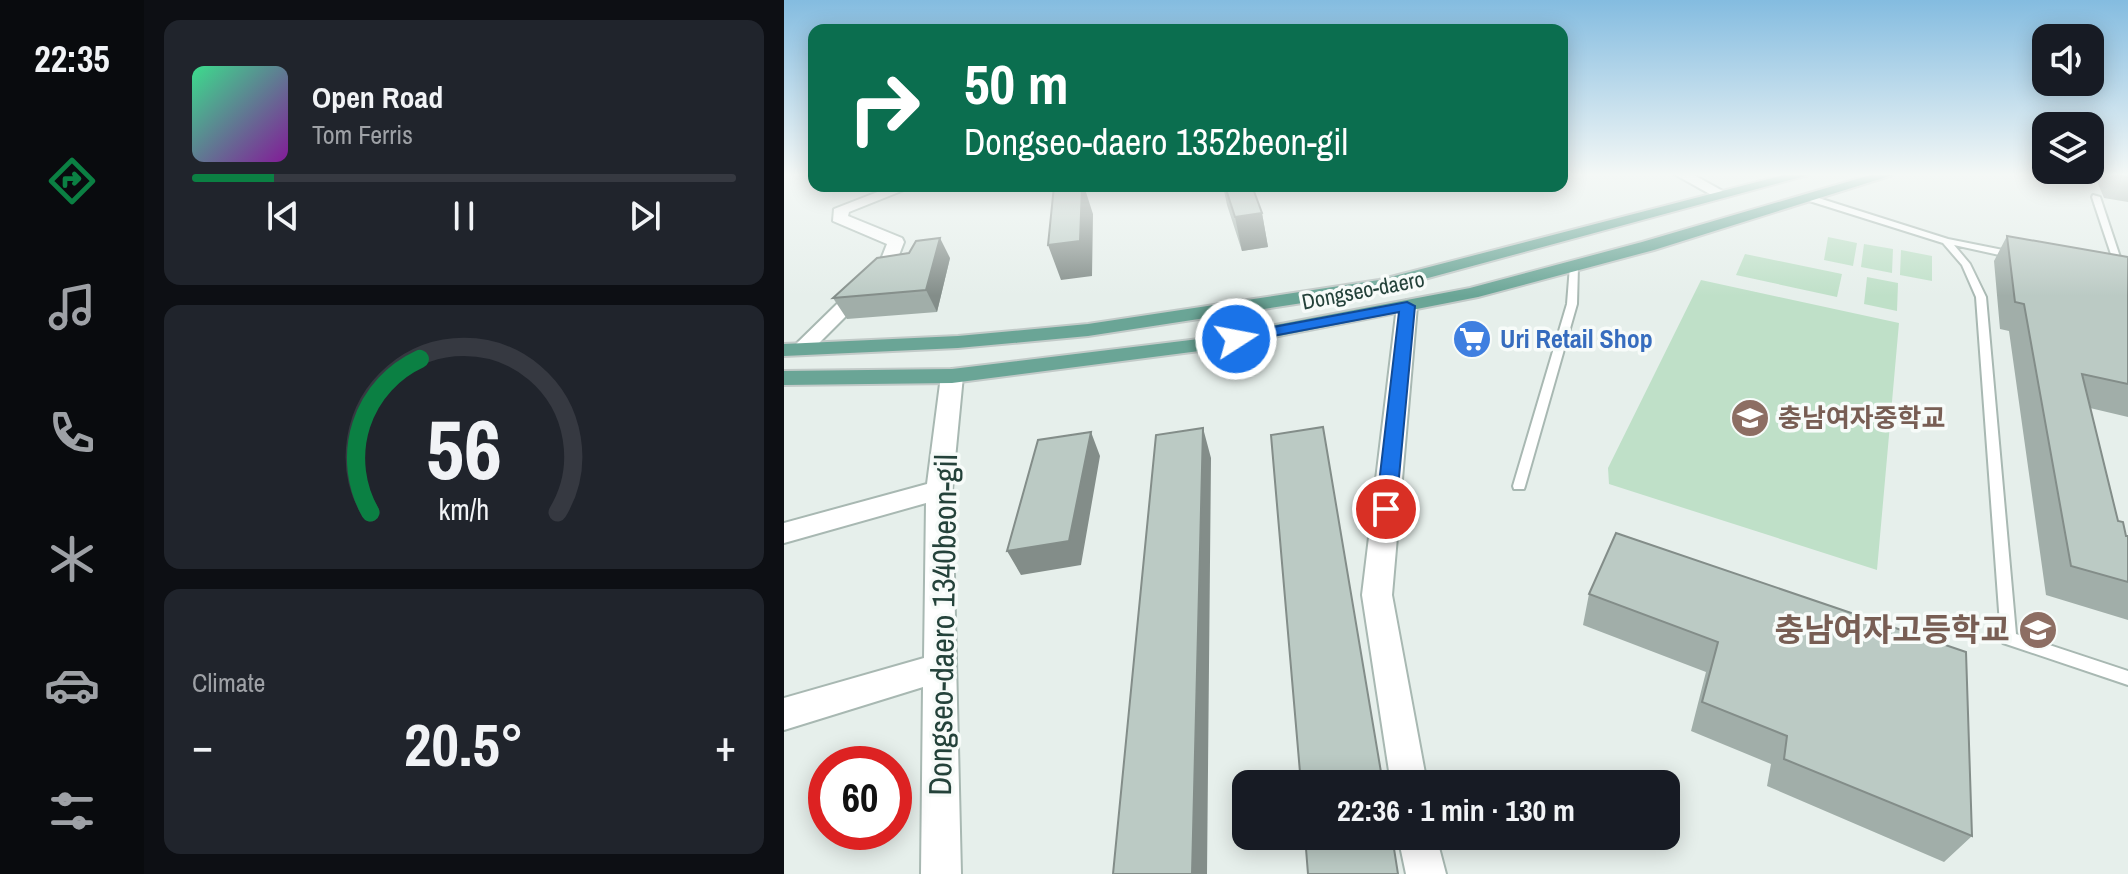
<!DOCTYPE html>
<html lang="en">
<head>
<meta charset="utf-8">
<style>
	:root { --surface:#171b24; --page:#20242c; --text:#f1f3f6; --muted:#9ea1a6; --line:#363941; --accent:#0b8043 }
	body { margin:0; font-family:"Archivo Narrow","Noto Sans KR",sans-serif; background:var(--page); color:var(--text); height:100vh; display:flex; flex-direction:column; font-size:30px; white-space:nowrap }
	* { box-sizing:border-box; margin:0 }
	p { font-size:26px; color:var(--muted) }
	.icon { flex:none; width:44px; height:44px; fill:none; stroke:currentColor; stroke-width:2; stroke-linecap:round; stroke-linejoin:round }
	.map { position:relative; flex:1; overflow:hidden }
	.side { display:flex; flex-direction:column; gap:20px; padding:20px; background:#0d0f14; width:640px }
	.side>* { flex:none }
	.top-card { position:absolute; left:24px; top:24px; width:760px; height:168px; border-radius:16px; box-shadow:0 4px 20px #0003; background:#0b6e4f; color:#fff; overflow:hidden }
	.buttons { position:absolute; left:1248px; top:24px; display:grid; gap:16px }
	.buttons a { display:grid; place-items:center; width:72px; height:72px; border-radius:16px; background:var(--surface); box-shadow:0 4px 20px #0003; font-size:40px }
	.speed { position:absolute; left:24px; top:746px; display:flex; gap:16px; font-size:40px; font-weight:700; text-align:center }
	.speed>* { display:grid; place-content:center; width:104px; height:104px; border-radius:50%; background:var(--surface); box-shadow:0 4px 20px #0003; line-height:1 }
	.speed .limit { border:12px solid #d22; background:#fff; color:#111 }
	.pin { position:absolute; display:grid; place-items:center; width:68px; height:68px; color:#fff; margin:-34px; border:4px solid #fff; border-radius:50%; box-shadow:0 2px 8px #0007 }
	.me { position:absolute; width:88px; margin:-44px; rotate:79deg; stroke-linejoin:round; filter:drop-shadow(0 0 6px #0008) }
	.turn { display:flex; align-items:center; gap:28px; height:168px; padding:0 24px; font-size:36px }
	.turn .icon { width:104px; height:104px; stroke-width:2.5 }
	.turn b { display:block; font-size:56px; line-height:68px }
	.big { font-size:60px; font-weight:700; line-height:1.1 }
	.side .card { flex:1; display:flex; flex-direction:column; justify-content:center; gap:12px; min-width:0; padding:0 28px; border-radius:16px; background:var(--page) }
	.side .dial { align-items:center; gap:0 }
	.dial svg { height:208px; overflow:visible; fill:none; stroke:var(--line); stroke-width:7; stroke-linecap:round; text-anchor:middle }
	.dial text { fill:var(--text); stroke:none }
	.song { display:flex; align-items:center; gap:24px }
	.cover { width:96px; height:96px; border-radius:12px; background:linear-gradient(135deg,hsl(150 70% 55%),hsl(290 70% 35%)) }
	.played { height:8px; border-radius:4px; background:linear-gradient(90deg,var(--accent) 15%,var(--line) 15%) }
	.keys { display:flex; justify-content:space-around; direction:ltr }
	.heat { display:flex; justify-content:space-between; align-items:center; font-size:44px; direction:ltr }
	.trip { position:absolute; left:448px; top:770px; width:448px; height:80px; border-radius:16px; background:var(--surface); box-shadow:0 4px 20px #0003; font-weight:700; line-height:80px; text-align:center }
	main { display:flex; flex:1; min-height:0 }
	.dock { display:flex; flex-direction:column; width:144px; justify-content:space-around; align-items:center; background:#090b0e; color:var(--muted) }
	.dock .icon { width:56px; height:56px }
	.dock .selected { color:var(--accent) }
	.dock b { font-size:36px; color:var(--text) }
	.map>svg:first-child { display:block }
</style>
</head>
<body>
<main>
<nav class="dock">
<b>22:35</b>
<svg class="icon selected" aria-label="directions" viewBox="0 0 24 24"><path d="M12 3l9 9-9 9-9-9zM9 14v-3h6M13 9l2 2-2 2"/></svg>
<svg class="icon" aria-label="music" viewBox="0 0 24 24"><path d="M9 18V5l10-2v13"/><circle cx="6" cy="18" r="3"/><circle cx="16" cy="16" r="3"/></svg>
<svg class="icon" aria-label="phone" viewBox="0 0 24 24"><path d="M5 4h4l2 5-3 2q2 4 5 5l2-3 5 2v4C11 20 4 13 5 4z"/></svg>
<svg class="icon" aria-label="climate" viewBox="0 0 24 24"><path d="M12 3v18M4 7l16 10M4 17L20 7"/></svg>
<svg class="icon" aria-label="car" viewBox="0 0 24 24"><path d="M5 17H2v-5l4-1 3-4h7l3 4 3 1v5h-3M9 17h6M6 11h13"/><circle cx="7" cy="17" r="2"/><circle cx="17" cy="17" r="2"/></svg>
<svg class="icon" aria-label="filters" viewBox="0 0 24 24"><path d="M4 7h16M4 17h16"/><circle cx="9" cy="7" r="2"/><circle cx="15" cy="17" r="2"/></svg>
</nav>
<section class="side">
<div class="card">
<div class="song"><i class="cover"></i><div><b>Open Road</b><p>Tom Ferris</p></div></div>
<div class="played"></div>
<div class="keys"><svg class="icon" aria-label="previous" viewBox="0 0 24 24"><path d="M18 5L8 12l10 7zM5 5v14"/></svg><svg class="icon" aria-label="pause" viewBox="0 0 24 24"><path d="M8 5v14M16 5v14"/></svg><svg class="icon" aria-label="next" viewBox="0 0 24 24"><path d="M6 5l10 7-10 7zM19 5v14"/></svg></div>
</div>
<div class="card dial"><svg viewBox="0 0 100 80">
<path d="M14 69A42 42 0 1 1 86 69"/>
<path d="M14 69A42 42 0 0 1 33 10" stroke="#0b8043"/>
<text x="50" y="56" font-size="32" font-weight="700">56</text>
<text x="50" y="72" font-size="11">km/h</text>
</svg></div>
<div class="card"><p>Climate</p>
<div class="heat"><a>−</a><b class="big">20.5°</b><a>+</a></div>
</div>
</section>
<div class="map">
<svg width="1344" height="874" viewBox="0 0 1344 874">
	<rect width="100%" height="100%" fill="#e6efeb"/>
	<!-- green -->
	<path fill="#bfe0c8" d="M1044 237 1073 243 1069 266 1040 260Z
		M1080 244 1109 249 1108 273 1077 267Z
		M1117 250 1148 256V281L1116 275Z
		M961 254 1058 274 1053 297 952 275Z
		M1083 277 1114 283 1113 311 1080 304Z
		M917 280 1115 323 1093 570 825 484 824 468Z"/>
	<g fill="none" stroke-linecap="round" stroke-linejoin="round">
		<defs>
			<path id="service" d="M1019 195H1025L1164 239 1229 252 1233 255 1229 258 1170 245 1186 264 1202 297 1232 634 1344 671V685L1219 643 1217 638 1192 297 1178 265 1159 243 1019 199Z
				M1309 195 1316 197 1340 269 1339 271 1336 272 1332 269 1308 197Z
				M790 263 794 266 793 304 741 486 740 489H730L729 486 783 304 786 266Z"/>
			<path id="minor" d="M890 174H908L946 195 933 198Z
				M109 186H130L65 212 64 216 118 238 120 242 110 268 24 354H10L7 350 10 346 96 262 103 244 49 221 50 209Z
				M623 300 633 306 608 595 643 784H607L578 595 613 306Z
				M168 369 179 376 168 490 177 874H137L139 687 0 730V698L140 658 142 503 0 543V523L143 484 157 376Z
				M614 836H652L662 874H622Z"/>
			<path id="primary" d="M1004 174H1028L596 291 304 336 174 348 0 356V344L174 336 304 324 595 280Z
				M1090 174H1112L870 250 694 297 423 350 168 383 0 385V371L168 369 423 338 686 288 858 242Z"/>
		</defs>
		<!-- service casing -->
		<use href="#service" stroke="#a8b8b2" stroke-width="4"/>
		<!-- minor casing -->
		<use href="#minor" stroke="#a8b8b2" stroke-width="4"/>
		<!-- primary casing -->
		<use href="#primary" stroke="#c2cac8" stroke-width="4"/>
		<!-- service -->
		<use href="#service" fill="#fff" fill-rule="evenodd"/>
		<!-- minor -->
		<use href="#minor" fill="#fff" fill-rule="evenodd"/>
		<!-- primary -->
		<use href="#primary" fill="#6aa596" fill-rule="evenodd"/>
	</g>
	<!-- wall -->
	<path fill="#a1aea9" d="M1310 174H1344V202L1320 198Z
		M439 186H468L478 213 484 247 458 251 443 205Z
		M1223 236 1344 257V417L1306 408 1334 521 1342 536H1344V620L1262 595 1225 331 1216 329 1210 261Z
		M166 258 153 312 63 319 49 298Z
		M832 533 1188 836 1160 862 983 786 987 764 907 731 922 672 799 625 805 594Z"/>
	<!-- shaded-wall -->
	<path fill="#838d89" d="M298 186H300L309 214 308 276 277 280 264 245Z
		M478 213 484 247 458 251 451 217Z
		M156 238 166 258 153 312 142 290Z
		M419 428 427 458 423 874H408Z
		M307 432 316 456 297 565 237 575 223 551Z"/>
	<!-- building -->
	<path fill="#bbcac4" stroke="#838d89" stroke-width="2" d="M1333 174H1344V177L1333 175Z
		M270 186H298L296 241 264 245Z
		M441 186H468L478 213 451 217Z
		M1223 236 1344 257V384L1298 374 1334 521 1339 522 1342 536H1344V582L1287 566 1240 304 1231 302Z
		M156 238 142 290 49 298 93 258 125 253 132 241Z
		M539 427 599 784H517L487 435Z
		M419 428 408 874H329L372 435Z
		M307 432 285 541 223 551 254 440Z
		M832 533 1182 652 1188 836 1000 759 1003 736 918 702 934 642 805 594Z
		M521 836H608L614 874H524Z"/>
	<!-- sky -->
	<linearGradient id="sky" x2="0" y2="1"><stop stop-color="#84bce0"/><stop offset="0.59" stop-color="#f4f8f6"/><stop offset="1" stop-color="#f4f8f6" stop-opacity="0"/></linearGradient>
	<rect width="1344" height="296" fill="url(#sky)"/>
	<!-- route -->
	<path fill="#1a73e8" stroke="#114b97" stroke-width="2" d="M623 302 631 306 612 509 602 516 592 509 615 312 452 343 444 339 452 334Z"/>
	<!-- icons -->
	<defs>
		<symbol id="supermarket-disc" viewBox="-11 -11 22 22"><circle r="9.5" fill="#3f7fe0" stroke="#f7fbf9"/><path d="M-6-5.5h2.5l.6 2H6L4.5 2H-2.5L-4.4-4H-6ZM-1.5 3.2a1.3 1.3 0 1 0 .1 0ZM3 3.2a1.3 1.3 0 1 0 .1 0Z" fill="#fff"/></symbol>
		<symbol id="school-disc" viewBox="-11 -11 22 22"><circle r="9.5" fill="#8d6e63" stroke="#f7fbf9"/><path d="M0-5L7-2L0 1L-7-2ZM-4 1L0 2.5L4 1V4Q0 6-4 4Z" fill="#fff"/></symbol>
	</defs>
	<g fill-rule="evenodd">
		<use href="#supermarket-disc" x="666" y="317" width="44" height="44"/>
		<use href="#school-disc" x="944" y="396" width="44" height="44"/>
		<use href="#school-disc" x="1232" y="608" width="44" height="44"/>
	</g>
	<g text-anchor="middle" stroke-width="7" stroke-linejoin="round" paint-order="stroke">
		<!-- far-street labels -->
		<g font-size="22" fill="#24423a" stroke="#f7fbf9">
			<text transform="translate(579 290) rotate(-11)" y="8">Dongseo-daero</text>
		</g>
		<!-- shop labels -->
		<g font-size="26" font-weight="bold" fill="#366cbe" stroke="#f7fbf9" text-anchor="start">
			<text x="716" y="348">Uri Retail Shop</text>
		</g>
		<!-- education labels -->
		<g font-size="26" font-weight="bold" fill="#785e54" stroke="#f7fbf9" text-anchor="start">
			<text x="994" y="427">충남여자중학교</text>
		</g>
		<!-- near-street labels -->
		<g font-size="32" fill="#24423a" stroke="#f7fbf9">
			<text transform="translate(159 625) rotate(-89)" y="11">Dongseo-daero 1340beon-gil</text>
		</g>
		<!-- near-education labels -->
		<g font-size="32" font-weight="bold" fill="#785e54" stroke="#f7fbf9" text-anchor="end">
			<text x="1226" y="641">충남여자고등학교</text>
		</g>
	</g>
</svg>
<div class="buttons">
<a><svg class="icon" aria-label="sound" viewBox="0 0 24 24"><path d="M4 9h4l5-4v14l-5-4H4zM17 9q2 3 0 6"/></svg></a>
<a><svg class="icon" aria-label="layers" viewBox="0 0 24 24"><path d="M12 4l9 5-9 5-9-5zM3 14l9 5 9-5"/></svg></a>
</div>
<div class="speed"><div class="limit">60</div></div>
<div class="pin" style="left:602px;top:509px;background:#d93025"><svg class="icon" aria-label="arrive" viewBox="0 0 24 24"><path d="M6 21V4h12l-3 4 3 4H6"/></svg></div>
<svg class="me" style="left:452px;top:339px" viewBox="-20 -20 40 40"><circle r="17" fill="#1a73e8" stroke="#fff" stroke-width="3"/><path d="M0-11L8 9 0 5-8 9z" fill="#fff"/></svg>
<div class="trip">22:36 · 1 min · 130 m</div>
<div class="top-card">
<div class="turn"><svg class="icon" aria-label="right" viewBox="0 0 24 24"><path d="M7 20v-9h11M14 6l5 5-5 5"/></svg><div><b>50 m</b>Dongseo-daero 1352beon-gil</div></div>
</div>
</div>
</main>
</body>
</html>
